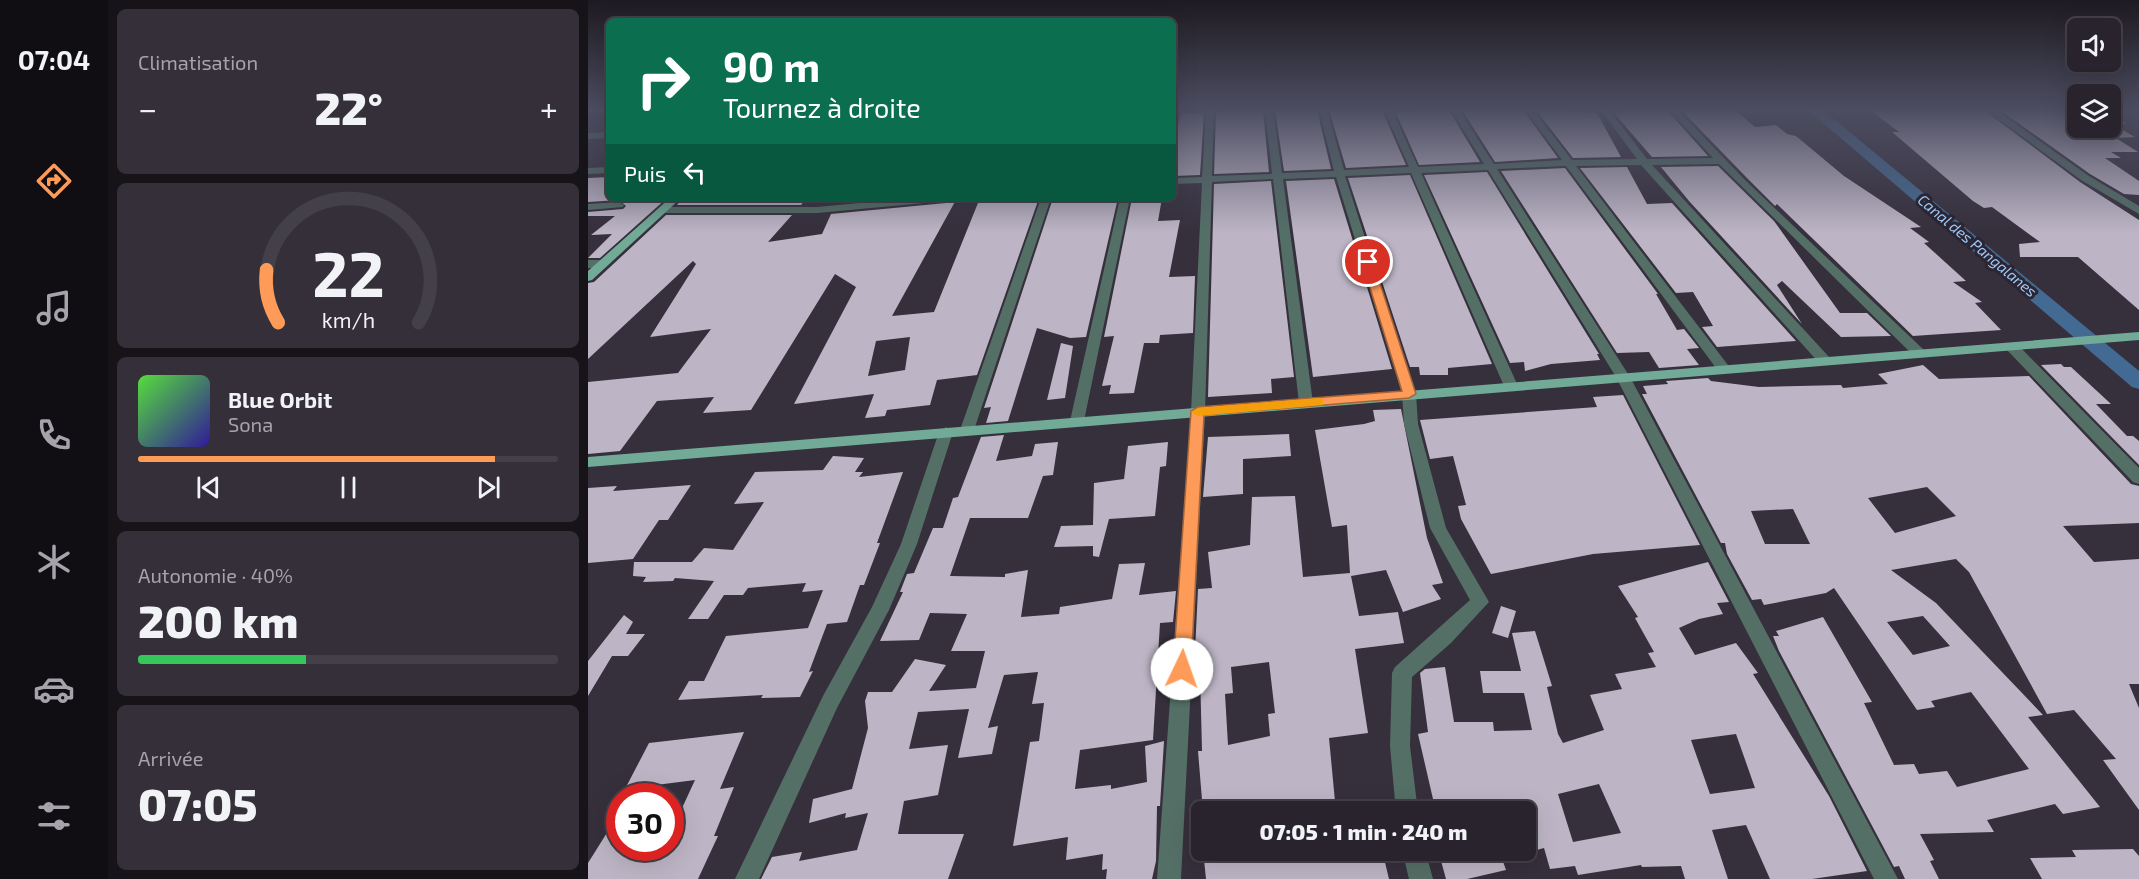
<!DOCTYPE html>
<html lang="fr">
<head>
<meta charset="utf-8">
<style>
	:root { --surface:#28232d; --page:#342f39; --text:#f1f3f6; --muted:#a5a4aa; --line:#444049; --accent:#fe9b58 }
	body { margin:0; font-family:"Exo 2",sans-serif; background:var(--page); color:var(--text); height:100vh; display:flex; flex-direction:column; font-size:22px; white-space:nowrap }
	* { box-sizing:border-box; margin:0 }
	p { font-size:20px; color:var(--muted) }
	.icon { flex:none; width:33px; height:33px; fill:none; stroke:currentColor; stroke-width:2; stroke-linecap:round; stroke-linejoin:round }
	.map { position:relative; flex:1; overflow:hidden }
	.drawer { display:flex; flex-direction:column; gap:9px; padding:9px; background:#161319; width:480px }
	.drawer>* { flex:none }
	.guide { position:absolute; left:18px; top:18px; width:570px; height:183px; border-radius:9px; box-shadow:0 6px 24px #0002,0 0 0 2px var(--line); background:#0b6e4f; color:#fff; overflow:hidden }
	.tools { position:absolute; left:1479px; top:18px; display:grid; gap:12px }
	.tools a { display:grid; place-items:center; width:54px; height:54px; border-radius:9px; background:var(--surface); box-shadow:0 6px 24px #0002,0 0 0 2px var(--line); font-size:30px }
	.speed { position:absolute; left:18px; top:783px; display:flex; gap:12px; font-size:30px; font-weight:700; text-align:center }
	.speed>* { display:grid; place-content:center; width:78px; height:78px; border-radius:50%; background:var(--surface); box-shadow:0 6px 24px #0002,0 0 0 2px var(--line); line-height:1 }
	.speed .limit { border:9px solid #d22; background:#fff; color:#111 }
	.pin { position:absolute; display:grid; place-items:center; width:51px; height:51px; color:#fff; margin:-26px; border:3px solid #fff; border-radius:50%; box-shadow:0 2px 6px #0007 }
	.me { position:absolute; width:66px; margin:-33px; rotate:3deg; stroke-linejoin:round; filter:drop-shadow(0 0 4px #0008) }
	.turn { display:flex; align-items:center; gap:21px; height:126px; padding:0 18px; font-size:27px }
	.turn .icon { width:78px; height:78px; stroke-width:2.5 }
	.turn b { display:block; font-size:42px; line-height:51px }
	.then { display:flex; align-items:center; height:57px; padding:0 18px; background:#0003; gap:12px; font-size:22px }
	.big { font-size:45px; font-weight:800; line-height:1.1 }
	.drawer .widget { flex:1; display:flex; flex-direction:column; justify-content:center; gap:9px; min-width:0; padding:0 21px; border-radius:9px; background:var(--page) }
	.drawer .dial { align-items:center; gap:0 }
	.dial svg { height:156px; overflow:visible; fill:none; stroke:var(--line); stroke-width:7; stroke-linecap:round; text-anchor:middle }
	.dial text { fill:var(--text); stroke:none }
	.song { display:flex; align-items:center; gap:18px }
	.cover { width:72px; height:72px; border-radius:9px; background:linear-gradient(135deg,hsl(110 70% 55%),hsl(250 70% 35%)) }
	.played { height:6px; border-radius:3px; background:linear-gradient(90deg,var(--accent) 85%,var(--line) 85%) }
	.keys { display:flex; justify-content:space-around; direction:ltr }
	.heat { display:flex; justify-content:space-between; align-items:center; font-size:33px; direction:ltr }
	.charge { height:9px; border-radius:4px; background:linear-gradient(90deg,#34c759 40%,var(--line) 0) }
	.trip { position:absolute; left:603px; top:801px; width:345px; height:60px; border-radius:9px; background:var(--surface); box-shadow:0 6px 24px #0002,0 0 0 2px var(--line); font-weight:800; line-height:60px; text-align:center }
	main { display:flex; flex:1; min-height:0 }
	.tab-bar { display:flex; flex-direction:column; width:108px; justify-content:space-around; align-items:center; background:#100e12; color:var(--muted) }
	.tab-bar .icon { width:42px; height:42px }
	.tab-bar .selected { color:var(--accent) }
	.tab-bar b { font-size:27px; color:var(--text) }
	.map>svg:first-child { display:block }
</style>
</head>
<body>
<main>
<nav class="tab-bar">
<b>07:04</b>
<svg class="icon selected" aria-label="directions" viewBox="0 0 24 24"><path d="M12 3l9 9-9 9-9-9zM9 14v-3h6M13 9l2 2-2 2"/></svg>
<svg class="icon" aria-label="music" viewBox="0 0 24 24"><path d="M9 18V5l10-2v13"/><circle cx="6" cy="18" r="3"/><circle cx="16" cy="16" r="3"/></svg>
<svg class="icon" aria-label="phone" viewBox="0 0 24 24"><path d="M5 4h4l2 5-3 2q2 4 5 5l2-3 5 2v4C11 20 4 13 5 4z"/></svg>
<svg class="icon" aria-label="climate" viewBox="0 0 24 24"><path d="M12 3v18M4 7l16 10M4 17L20 7"/></svg>
<svg class="icon" aria-label="car" viewBox="0 0 24 24"><path d="M5 17H2v-5l4-1 3-4h7l3 4 3 1v5h-3M9 17h6M6 11h13"/><circle cx="7" cy="17" r="2"/><circle cx="17" cy="17" r="2"/></svg>
<svg class="icon" aria-label="filters" viewBox="0 0 24 24"><path d="M4 7h16M4 17h16"/><circle cx="9" cy="7" r="2"/><circle cx="15" cy="17" r="2"/></svg>
</nav>
<section class="drawer">
<div class="widget"><p>Climatisation</p>
<div class="heat"><a>−</a><b class="big">22°</b><a>+</a></div>
</div>
<div class="widget dial"><svg viewBox="0 0 100 80">
<path d="M14 69A42 42 0 1 1 86 69"/>
<path d="M14 69A42 42 0 0 1 8 42" stroke="#fe9b58"/>
<text x="50" y="56" font-size="32" font-weight="700">22</text>
<text x="50" y="72" font-size="11">km/h</text>
</svg></div>
<div class="widget">
<div class="song"><i class="cover"></i><div><b>Blue Orbit</b><p>Sona</p></div></div>
<div class="played"></div>
<div class="keys"><svg class="icon" aria-label="previous" viewBox="0 0 24 24"><path d="M18 5L8 12l10 7zM5 5v14"/></svg><svg class="icon" aria-label="pause" viewBox="0 0 24 24"><path d="M8 5v14M16 5v14"/></svg><svg class="icon" aria-label="next" viewBox="0 0 24 24"><path d="M6 5l10 7-10 7zM19 5v14"/></svg></div>
</div>
<div class="widget"><p>Autonomie · 40%</p><b class="big">200 km</b><div class="charge"></div></div>
<div class="widget"><p>Arrivée</p><b class="big">07:05</b></div>
</section>
<div class="map">
<svg width="1551" height="879" viewBox="0 0 1551 879">
	<rect width="100%" height="100%" fill="#362f3c"/>
	<g fill="none" stroke-linecap="round" stroke-linejoin="round">
		<!-- canal -->
		<path fill="#436a92" fill-rule="evenodd" d="M1220 110H1235L1551 371V389L1544 387Z"/>
	</g>
	<!-- building -->
	<path fill="#bdb5c5" fill-rule="evenodd" d="M661 110H675L681 172 626 174 628 112Z
		M687 110H729L743 169 696 171Z
		M741 110H794L818 165 758 168Z
		M839 110H861L892 162 831 165 808 113Z
		M874 110H935L970 158 907 162Z
		M948 110 1009 113 1033 157 985 158Z
		M1036 110H1079L1120 156 1064 157 1026 113 1038 112Z
		M1093 110H1147L1167 127 1188 125 1199 134 1208 136 1256 176 1333 227 1322 228 1341 242 1336 243 1378 281 1365 282 1394 302 1387 303 1413 330 1325 336 1189 204 1187 206 1159 178Z
		M1282 110H1396L1492 182 1551 220V310L1490 257H1432L1431 244 1452 242 1404 207 1396 208 1385 201 1304 132H1311Z
		M1412 110H1490V128H1522V117L1538 123 1526 125 1547 137 1528 138 1550 152H1523L1533 158H1517L1551 181V195L1536 194 1502 174Z
		M593 113H616L612 175 585 176V141Z
		M1130 166 1186 221 1252 313H1279L1303 336 1253 337 1194 281 1189 285 1214 324 1101 201 1073 167Z
		M1039 167 1059 204 1084 203 1208 341 1129 347 1114 327 1125 326 1105 292 1088 293 992 168Z
		M977 168 1070 294H1068L1089 330 1096 329 1111 348 1099 349 1111 365 1071 368 1061 352 1029 353 913 171Z
		M899 172 1011 354H1009L1012 360 963 364 937 371 936 362 922 363 836 175Z
		M822 175 904 364 860 368V375H832L831 367H822L760 178Z
		M21 177V198H79L12 258H0L24 234 3 235 27 216H0V212L35 209 38 206 31 200 0 202V178Z
		M746 179 804 369 725 377 698 181Z
		M683 181 706 377 683 379 684 393 620 397 626 184Z
		M95 198H219L213 205H89Z
		M365 198H369L304 316 346 312 392 198H451L389 375 349 380 342 405 299 410 297 416 277 418 286 394 206 404 268 287 247 274 163 410 115 413 126 397 69 401 32 451 0 454V382L90 373 123 329 62 337 108 264 105 261 0 359V283L6 282 78 215H204L180 242 234 234 243 214 358 203ZM322 337 317 370 280 376 288 341Z
		M465 198H530L498 337 482 338 449 328 420 421 398 423 403 407 396 408Z
		M544 198H574L570 221 592 220 581 277 607 276 605 333 572 335 571 343H556L546 393 521 394 523 385 514 386 526 336 516 337Z
		M473 343 485 346 477 398 459 400Z
		M1473 364 1476 367H1483L1523 404H1508L1539 436H1545L1551 441V465L1453 365Z
		M1335 365 1351 379 1441 376 1543 484 1551 486V523L1475 526 1506 562 1551 559V684H1541L1551 708V810L1515 760 1528 759 1486 710 1459 714 1381 572 1368 559 1303 570 1348 603 1455 715 1440 717 1512 807 1475 814 1467 804 1399 820 1406 832 1332 834 1346 860 1342 861 1351 879H1317L1311 866 1306 867 1191 651 1185 636H1191L1188 631 1235 617 1284 702 1276 703 1306 765 1326 764 1331 774 1359 771 1369 787 1441 769 1383 692 1343 701 1347 707 1329 710 1246 588 1238 593 1176 605 1173 599 1164 600 1139 554 1137 543H1133L1054 394H1059L1055 386 1080 384 1078 381 1120 378 1123 381 1171 387 1253 385 1255 388 1300 384 1290 374ZM1339 487 1368 516 1307 533 1280 498ZM1205 509 1222 544H1177L1163 511ZM1335 616 1362 646 1325 655 1299 622Z
		M1035 395 1112 545 1005 554 903 574 873 519 870 506 878 505 865 456 842 459 832 420 1009 407 1005 397Z
		M813 409 839 538 855 583 844 585 853 599 815 612 798 570 763 576 771 616 810 612 816 643 767 649 780 733 741 738 748 812H712L711 804 680 812H615L610 751H614L612 671 606 672 610 589 624 588 620 552 662 545 664 497 707 496 715 577 762 573 759 525 744 527 727 430 776 424 787 421 785 410ZM681 662 687 713 680 714 682 736 640 745 637 694 645 693 643 667Z
		M701 434 703 456 655 459V494L615 497 620 437Z
		M416 435 408 461 444 456 447 444 470 442 465 475 455 476 440 518H382L362 576 417 577V574L440 570 433 617 471 614 472 607 524 599 531 564 557 563 551 595 588 591 585 622 572 623 565 740 492 750 487 789 523 785V789L559 782 557 746 576 741 572 806H569L568 861 564 879H518L519 869 514 870 515 854 478 860 480 837 425 846 442 742 451 741 456 703 444 704 450 672 416 675 400 728 410 726 404 754 370 758 381 709 330 712 321 749 360 745 350 795 316 801 310 834H376L360 879H173L184 857 214 852 211 861 269 850 280 813 257 818 258 813 221 823 225 799 264 789 280 728 277 701 280 692H304L327 659 358 665 341 691 388 688 397 651H363L379 614 342 613 331 640 292 641 315 592H312L319 574 326 573 345 528H355L365 498 370 497 393 437Z
		M580 442 578 466 572 467 567 516 521 519 511 557 505 556V546L466 547 473 526 505 525 506 483 536 479 540 446Z
		M245 456 276 458 267 472H275L271 477 315 472 289 543H292L276 585H272L259 622 239 624 221 672 225 671 212 697 173 698 175 695 90 700 101 681H116L138 636 220 628 235 590 214 592 218 583 160 588 155 595H136L120 619H100L126 581 87 578 85 581 55 582 58 577 45 576 46 562H104L116 548 145 550 176 502 146 504 167 472 235 470Z
		M103 485 80 520H71L45 559 0 563V488L29 486 25 491Z
		M1120 562 1141 602 1129 603 1135 614 1111 619 1091 628 1107 655 1148 643 1170 673 1165 674 1241 796 1279 871 1224 879H1182L1158 825 1124 830 1140 879H1097L1093 866 1054 867 1053 865 990 875 987 866 962 869 956 848 938 853V812H848L830 734 840 732 832 673 837 669 857 667 866 722H905L906 731 944 730 936 693H895L892 671H933L924 633 947 631 964 686 959 687 970 734 975 743 1016 730 1002 695 1034 689 1027 674 1068 667 1060 653 1066 652 1047 618 1050 617 1030 586ZM1148 734 1167 788 1122 794 1103 740ZM1011 784 1033 833 985 842 970 794Z
		M913 606 928 611 920 638 904 633Z
		M36 615 45 622 38 634H57L40 656H24L0 696V661Z
		M156 732 132 789 146 787 126 836H130L110 879H0V863L32 812V848H82V834L107 780 37 789 61 743Z
		M1545 849 1551 856V879H1454L1442 858 1488 857 1484 850Z
		M615 850H794L801 879H618Z
		M850 850H911L918 870 879 879H858Z"/>
	<g fill="none" stroke-linecap="round" stroke-linejoin="round">
		<!-- minor -->
		<path fill="#546f66" fill-rule="evenodd" d="M618 110H626L624 176 684 174 677 110H685L694 173 746 171 731 110H739L756 170 821 167 796 110H804L830 167 896 164 863 110H871L906 164 974 160 937 110H945L984 160 1049 159 1013 110H1021L1059 159 1125 158 1081 110H1090L1157 180 1336 350 1338 353 1336 356H1326L1131 164 1064 165 1242 358 1244 361 1242 364H1232L1053 165 988 166 1143 369 1141 372H1131L978 166 909 169 1042 377 1310 879H1286L1028 377 900 170 833 173 930 386 923 390 916 386 823 173 757 176 828 394 830 424 858 528 901 602 863 643 824 677 822 746 830 812H808L802 746 804 673 807 667 882 600 842 528 816 424 814 394 748 177 695 179 725 403 718 408 711 403 685 179 624 182 617 412 593 879H569L603 412 614 183 585 184V178L614 177Z
			M1398 110H1408L1501 176 1551 206V214L1493 180Z
			M21 132V138L0 139V133Z
			M21 167V173L0 174V168Z
			M324 198H363L358 201 229 213H74L69 210 74 207H229Z
			M453 198H463L386 430 384 434H374L372 430Z
			M532 198H542L496 421 489 426 482 421Z
			M31 202 36 205 35 207 0 210V204Z
			M0 260H13L19 264 13 268H0Z
			M1424 343 1429 344 1551 468V484L1545 482 1419 350 1417 347 1419 344Z
			M358 427 365 432 329 544 301 610 249 708 171 879H147L235 696 284 607 313 544 351 432Z
			M814 850H837L845 879H821Z"/>
		<!-- major -->
		<path fill="#71ab98" fill-rule="evenodd" d="M82 198H93L4 280 0 281V271Z
			M1551 332V340L0 467V457Z"/>
	</g>
	<!-- sky -->
	<linearGradient id="sky" x2="0" y2="1"><stop stop-color="#1e1a21"/><stop offset="0.47" stop-color="#4c4d61"/><stop offset="1" stop-color="#4c4d61" stop-opacity="0"/></linearGradient>
	<rect width="1551" height="233" fill="url(#sky)"/>
	<!-- route -->
	<path fill="#fe9b58" stroke="#a56539" stroke-width="1.5" d="M776 260 785 262 828 394 821 398 616 415 603 669 600 674 594 676 588 674 585 669 603 411 610 407 814 391 774 262Z"/>
	<!-- slow -->
	<path fill="#f59e0b" d="M730 398 735 399V405L610 416 603 412 610 408Z"/>
	<g text-anchor="middle" stroke-width="6" stroke-linejoin="round" paint-order="stroke">
		<!-- far-water labels -->
		<g font-size="15" font-style="italic" fill="#9ccbfd" stroke="#2c2532">
			<text transform="translate(1389 246) rotate(40)" y="5">Canal des Pangalanes</text>
		</g>
	</g>
</svg>
<div class="tools">
<a><svg class="icon" aria-label="sound" viewBox="0 0 24 24"><path d="M4 9h4l5-4v14l-5-4H4zM17 9q2 3 0 6"/></svg></a>
<a><svg class="icon" aria-label="layers" viewBox="0 0 24 24"><path d="M12 4l9 5-9 5-9-5zM3 14l9 5 9-5"/></svg></a>
</div>
<div class="speed"><div class="limit">30</div></div>
<div class="pin" style="left:780px;top:262px;background:#d93025"><svg class="icon" aria-label="arrive" viewBox="0 0 24 24"><path d="M6 21V4h12l-3 4 3 4H6"/></svg></div>
<svg class="me" style="left:594px;top:669px" viewBox="-20 -20 40 40"><circle r="19" fill="#fff"/><path d="M0-13L10 11 0 6-10 11z" fill="#fe9b58"/></svg>
<div class="trip">07:05 · 1 min · 240 m</div>
<div class="guide">
<div class="turn"><svg class="icon" aria-label="right" viewBox="0 0 24 24"><path d="M7 20v-9h11M14 6l5 5-5 5"/></svg><div><b>90 m</b>Tournez à droite</div></div>
<div class="then">Puis<svg class="icon" aria-label="left" viewBox="0 0 24 24"><path d="M17 20v-9H6M10 6l-5 5 5 5"/></svg></div>
</div>
</div>
</main>
</body>
</html>
